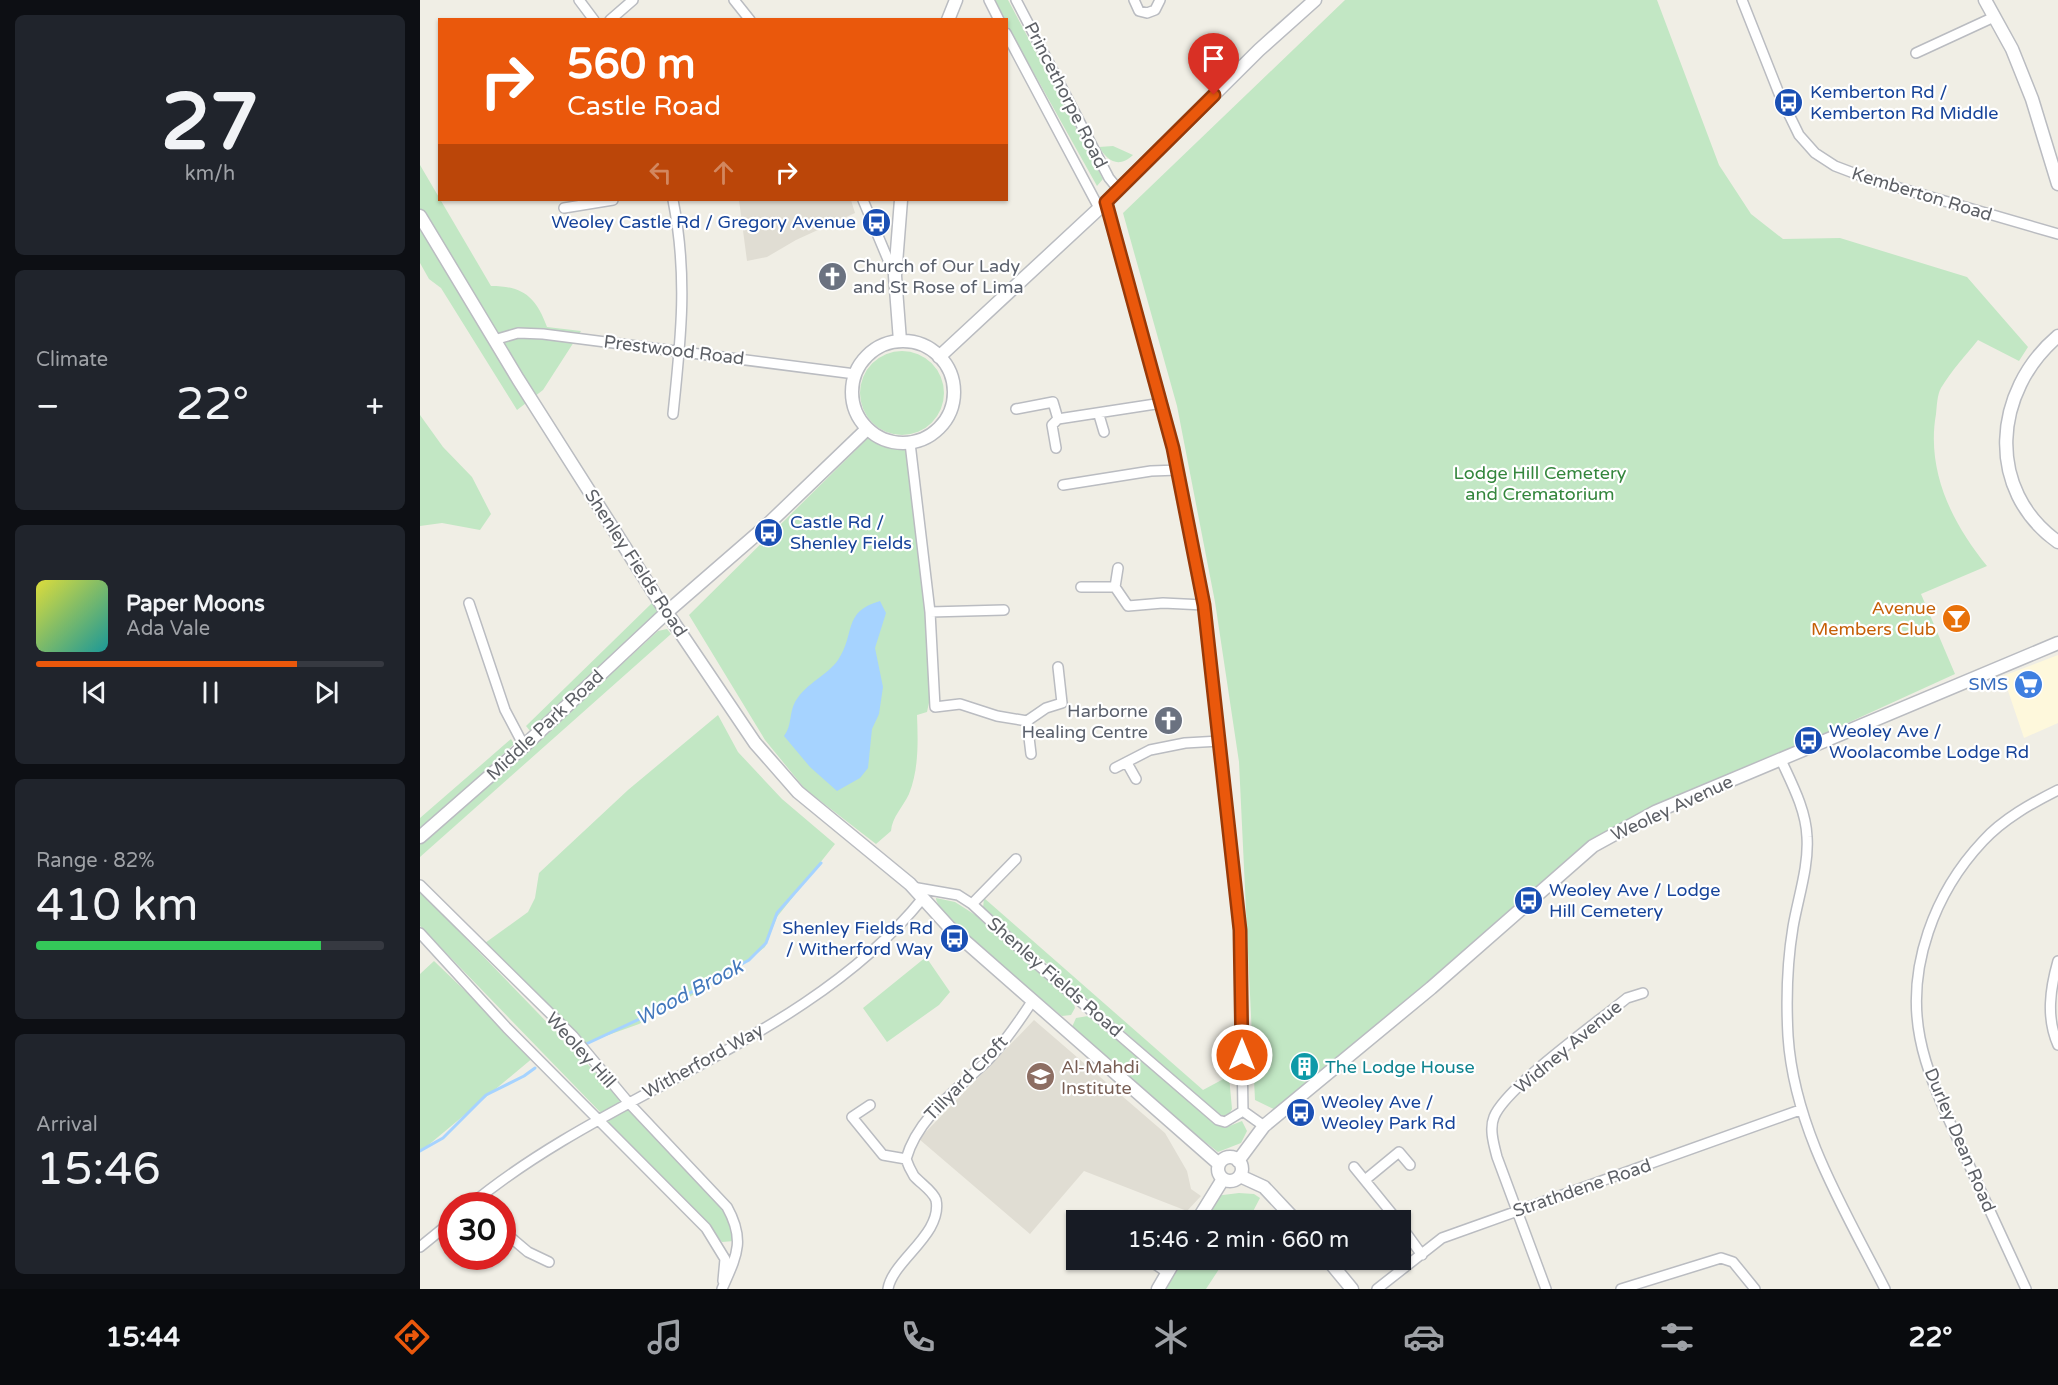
<!DOCTYPE html>
<html lang="en">
<head>
<meta charset="utf-8">
<style>
	:root { --surface:#171b24; --page:#20242c; --text:#f1f3f6; --muted:#9ea1a6; --line:#363941; --accent:#ea580c }
	body { margin:0; font-family:"Varela Round",sans-serif; background:var(--page); color:var(--text); height:100vh; display:flex; flex-direction:column; font-size:22px; white-space:nowrap }
	* { box-sizing:border-box; margin:0 }
	p { font-size:20px; color:var(--muted) }
	.icon { flex:none; width:33px; height:33px; fill:none; stroke:currentColor; stroke-width:2; stroke-linecap:round; stroke-linejoin:round }
	.map { position:relative; flex:1; overflow:hidden }
	.drawer { display:flex; flex-direction:column; gap:15px; padding:15px; background:#0d0f14; width:420px }
	.drawer>* { flex:none }
	.hud { position:absolute; left:18px; top:18px; width:570px; height:183px; border-radius:0px; box-shadow:0 2px 4px #0004; background:#ea580c; color:#fff; overflow:hidden }
	.speed { position:absolute; left:18px; top:1192px; display:flex; gap:12px; font-size:30px; font-weight:700; text-align:center }
	.speed>* { display:grid; place-content:center; width:78px; height:78px; border-radius:50%; background:var(--surface); box-shadow:0 2px 4px #0004; line-height:1 }
	.speed .limit { border:9px solid #d22; background:#fff; color:#111 }
	.pin { position:absolute; display:grid; place-items:center; width:51px; height:51px; color:#fff; margin:-62px -26px; border-radius:50% 50% 50% 0; rotate:-45deg; box-shadow:0 0 6px #0007 }
	.pin .icon { rotate:45deg }
	.me { position:absolute; width:66px; margin:-33px; rotate:0deg; stroke-linejoin:round; filter:drop-shadow(0 0 4px #0008) }
	.turn { display:flex; align-items:center; gap:21px; height:126px; padding:0 30px; font-size:27px }
	.turn .icon { width:78px; height:78px; stroke-width:2.5 }
	.turn b { display:block; font-size:42px; line-height:51px }
	.lanes { display:flex; align-items:center; height:57px; padding:0 30px; background:#0003; justify-content:center; gap:30px; direction:ltr }
	.lanes .off { opacity:.35 }
	.big { font-size:45px; font-weight:600; line-height:1.1 }
	.drawer .tile { flex:1; display:flex; flex-direction:column; justify-content:center; gap:9px; min-width:0; padding:0 21px; border-radius:9px; background:var(--page) }
	.drawer .dial { align-items:center; gap:0 }
	.dial b { font-size:78px; line-height:1 }
	.song { display:flex; align-items:center; gap:18px }
	.cover { width:72px; height:72px; border-radius:9px; background:linear-gradient(135deg,hsl(60 70% 55%),hsl(180 70% 35%)) }
	.played { height:6px; border-radius:3px; background:linear-gradient(90deg,var(--accent) 75%,var(--line) 75%) }
	.keys { display:flex; justify-content:space-around; direction:ltr }
	.heat { display:flex; justify-content:space-between; align-items:center; font-size:33px; direction:ltr }
	.charge { height:9px; border-radius:4px; background:linear-gradient(90deg,#34c759 82%,var(--line) 0) }
	.trip { position:absolute; left:646px; top:1210px; width:345px; height:60px; border-radius:0px; background:var(--surface); box-shadow:0 2px 4px #0004; font-weight:600; line-height:60px; text-align:center }
	.dock { display:flex; height:96px; justify-content:space-around; align-items:center; background:#090b0e; color:var(--muted) }
	.dock .icon { width:42px; height:42px }
	.dock .current { color:var(--accent) }
	.dock b { font-size:27px; color:var(--text) }
	main { display:flex; flex:1; min-height:0 }
	.map>svg:first-child { display:block }
</style>
</head>
<body>
<main>
<section class="drawer">
<div class="tile dial"><b>27</b><p>km/h</p></div>
<div class="tile"><p>Climate</p>
<div class="heat"><a>−</a><b class="big">22°</b><a>+</a></div>
</div>
<div class="tile">
<div class="song"><i class="cover"></i><div><b>Paper Moons</b><p>Ada Vale</p></div></div>
<div class="played"></div>
<div class="keys"><svg class="icon" aria-label="previous" viewBox="0 0 24 24"><path d="M18 5L8 12l10 7zM5 5v14"/></svg><svg class="icon" aria-label="pause" viewBox="0 0 24 24"><path d="M8 5v14M16 5v14"/></svg><svg class="icon" aria-label="next" viewBox="0 0 24 24"><path d="M6 5l10 7-10 7zM19 5v14"/></svg></div>
</div>
<div class="tile"><p>Range · 82%</p><b class="big">410 km</b><div class="charge"></div></div>
<div class="tile"><p>Arrival</p><b class="big">15:46</b></div>
</section>
<div class="map">
<svg width="1638" height="1289" viewBox="0 0 1638 1289">
	<rect width="100%" height="100%" fill="#f0eee5"/>
	<!-- commercial -->
	<path fill="#fef8dc" d="M1638 655V723L1604 738 1583 676Z"/>
	<!-- education -->
	<path fill="#e0ddd3" d="M319 200H431L435 213 376 240 347 257 327 261Z
		M614 1020 745 1133 767 1171 771 1189 781 1196 767 1211 664 1171 610 1234 499 1139Z"/>
	<!-- green -->
	<path fill="#c2e7c4" d="M573 0H588L683 179 677 186 587 25 586 20 583 19Z
		M925 0H1237L1299 165 1331 214 1363 239 1420 238 1547 277 1608 347 1599 361 1558 340C1546 355 1531 371 1521 388 1517 395 1517 406 1516 414 1506 471 1532 523 1567 566L1501 594 1535 674 1364 752 1168 846 858 1111 835 1100 819 762 795 602 757 406 703 213Z
		M693 146 713 155C699 168 688 162 679 147Z
		M0 165 71 286C103 286 116 297 127 327L161 331 123 390 97 410 21 288 9 279 0 263Z
		M440 393a42 42 0 1 1 84 0a42 42 0 1 1-84 0Z
		M0 415 23 447 52 477 71 514 60 530 22 523 0 526Z
		M454 432 483 446 486 451 513 684 507 712 497 715C498 741 499 769 489 794 483 807 472 817 471 831L456 844 385 789 345 740 269 615Z
		M232 603 239 613 111 732 106 726Z
		M247 629 251 634 0 857V844L114 745 238 631Z
		M298 715 318 752 362 799 415 844 357 917 345 947 310 975 219 1024 166 1043 65 943 108 912 115 898 119 873 208 790Z
		M91 739 94 744 0 831V818Z
		M0 891 204 1102 183 1115 0 926Z
		M516 898 535 902 560 918 654 1004 655 1008 651 1015 642 1016C622 999 516 917 516 898Z
		M564 898 783 1090 809 1076 812 1109 808 1116H801L563 908Z
		M506 957 530 992 519 1005 467 1042 443 1008Z
		M14 961 114 1057 0 1152V974Z
		M668 1016 798 1125 807 1127 822 1121 827 1131 821 1143 798 1152 733 1101 652 1027 656 1018Z
		M209 1106 305 1206 312 1222 314 1241 302 1242 185 1122Z
		M819 1193 834 1194 840 1198 828 1221H782L795 1196Z
		M759 1260H805L786 1289H742Z"/>
	<!-- water -->
	<path fill="#a6d3ff" d="M460 601 466 613 455 648 463 687 459 714 452 729 448 768 440 778 417 791 390 767 364 736C372 726 369 713 375 702 387 682 407 676 418 660 436 633 422 612 460 601Z"/>
	<g fill="none" stroke-linecap="round" stroke-linejoin="round">
		<!-- stream -->
		<path stroke="#a6d3ff" stroke-width="3" d="M164 1045 241 1009 329 960 346 943 357 913 401 863
			M0 1151 23 1138 66 1095 104 1076 115 1068"/>
		<defs>
			<path id="minor" d="M159 0 174 20
				M314 0 330 20
				M569 0 579 20
				M596 0 689 178 698 189
				M714 0 719 11 727 13 735 10 740 0
				M1322 0 1360 96 1379 135 1395 153 1415 166 1452 180 1638 234
				M190 20 213 0
				M586 33 679 208
				M1496 53 1574 17
				M443 200 474 274
				M686 202 758 470 784 605 820 930 823 1111 844 1126
				M144 208 193 200
				M74 340 98 333 123 334 435 374
				M596 409 633 402 638 419 742 403
				M253 414C261 338 268 276 253 200
				M679 415 684 432
				M490 443 510 612 515 707 540 704 577 716 607 721 626 708 642 703 638 667
				M636 448 632 425 638 419
				M643 485 731 471 758 470
				M661 587H695L708 606 743 603 784 605
				M695 587 698 568
				M49 603 85 710 104 746
				M510 612 584 610
				M607 721 611 754
				M1361 760C1372 784 1386 810 1387 837 1389 866 1378 898 1373 927 1367 963 1366 999 1368 1036 1374 1128 1424 1209 1465 1289
				M707 763 716 779
				M695 768 730 750 765 743 800 741
				M0 885 153 1036 208 1102 307 1207C326 1241 316 1257 302 1289
				M492 887 538 895 552 904 609 957 798 1120 805 1122 823 1111
				M552 904 596 859
				M0 933 87 1028 286 1228 305 1259 303 1281
				M1638 961C1630 989 1626 1018 1638 1045
				M450 1105 432 1117 463 1155 486 1159
				M934 1167 978 1221
				M945 1180 979 1152 990 1165
				M49 1206C188 1090 388 1041 503 898
				M689 1221V1220
				M981 1226 1002 1255
				M82 1230 108 1252 129 1262
				M0 1247 32 1221
				M729 1260 748 1273
				M468 1289C472 1261 523 1234 516 1200 513 1191 500 1183 494 1176 491 1171 488 1165 486 1159 498 1117 537 1090 568 1060 584 1043 600 1020 613 1000
				M957 1289 1022 1238 1380 1110
				M1126 1289 1077 1157C1074 1145 1069 1129 1074 1117 1086 1087 1178 1022 1207 998L1223 993
				M1201 1289 1301 1258 1313 1262 1335 1289
				M1606 1289C1583 1239 1560 1190 1538 1140 1523 1107 1507 1074 1500 1038 1486 967 1515 892 1563 841 1583 819 1612 803 1638 790"/>
			<path id="tertiary" d="M1565 0 1592 49 1612 99 1638 184
				M528 20 536 0
				M0 216 98 379 239 601 335 743 378 792 490 884 530 928 799 1164
				M1638 336C1573 391 1565 490 1638 542
				M480 341 475 276 481 200
				M432 392a51 51 0 1 1 102 0a51 51 0 1 1-102 0Z
				M519 357 686 202 839 50 895 0
				M0 837 104 746 247 612 345 527 447 429
				M798 1169a12 12 0 1 1 24 0a12 12 0 1 1-24 0Z
				M818 1161 844 1126 1011 988 1173 846 1235 812 1638 643
				M820 1176 844 1187 876 1221
				M777 1221 803 1179
				M908 1260 932 1289
				M738 1289 755 1260"/>
		</defs>
		<!-- minor casing -->
		<use href="#minor" stroke="#babcc1" stroke-width="12"/>
		<!-- tertiary casing -->
		<use href="#tertiary" stroke="#babcc1" stroke-width="15"/>
		<!-- minor -->
		<use href="#minor" stroke="#fff" stroke-width="9"/>
		<!-- tertiary -->
		<use href="#tertiary" stroke="#fff" stroke-width="12"/>
	</g>
	<g fill="none" stroke-linecap="round" stroke-linejoin="round">
		<defs>
			<path id="route" d="M794 95 686 202 753 448 784 605 820 930 822 1055"/>
		</defs>
		<!-- route casing -->
		<use href="#route" stroke="#983908" stroke-width="15"/>
		<!-- route -->
		<use href="#route" stroke="#ea580c" stroke-width="10"/>
	</g>
	<!-- icons -->
	<defs>
		<symbol id="bus-disc" viewBox="-11 -11 22 22"><circle r="9.5" fill="#1a4fb4" stroke="#fff"/><path d="M-5-6H5V4H4V6H2V4H-2V6H-4V4H-5ZM-3.5-4V0h7V-4ZM-3.5 1.2v1.5H-2V1.2ZM2 1.2v1.5H3.5V1.2Z" fill="#fff"/></symbol>
		<symbol id="church-disc" viewBox="-11 -11 22 22"><circle r="9.5" fill="#6b7280" stroke="#fff"/><path d="M-1.2-6h2.4v3.5h3.3v2.4h-3.3V6h-2.4V-.1h-3.3v-2.4h3.3Z" fill="#fff"/></symbol>
		<symbol id="bar-disc" viewBox="-11 -11 22 22"><circle r="9.5" fill="#e8710a" stroke="#fff"/><path d="M-6-5H6L.8 .8V4.5H3.5V6h-7V4.5H-.8V.8Z" fill="#fff"/></symbol>
		<symbol id="supermarket-disc" viewBox="-11 -11 22 22"><circle r="9.5" fill="#3f7fe0" stroke="#fff"/><path d="M-6-5.5h2.5l.6 2H6L4.5 2H-2.5L-4.4-4H-6ZM-1.5 3.2a1.3 1.3 0 1 0 .1 0ZM3 3.2a1.3 1.3 0 1 0 .1 0Z" fill="#fff"/></symbol>
		<symbol id="building-disc" viewBox="-11 -11 22 22"><circle r="9.5" fill="#0f9aa8" stroke="#fff"/><path d="M-4-6H4V6H1V3H-1V6H-4ZM-2.5-4.3h1.7v1.8h-1.7ZM.8-4.3h1.7v1.8H.8ZM-2.5-1h1.7V.8h-1.7ZM.8-1h1.7V.8H.8Z" fill="#fff"/></symbol>
		<symbol id="university-disc" viewBox="-11 -11 22 22"><circle r="9.5" fill="#8d6e63" stroke="#fff"/><path d="M0-5L7-2L0 1L-7-2ZM-4 1L0 2.5L4 1V4Q0 6-4 4Z" fill="#fff"/></symbol>
	</defs>
	<g fill-rule="evenodd">
		<use href="#bus-disc" x="1352" y="86" width="33" height="33"/>
		<use href="#bus-disc" x="440" y="206" width="33" height="33"/>
		<use href="#church-disc" x="396" y="260" width="33" height="33"/>
		<use href="#bus-disc" x="332" y="516" width="33" height="33"/>
		<use href="#bar-disc" x="1520" y="602" width="33" height="33"/>
		<use href="#supermarket-disc" x="1592" y="668" width="33" height="33"/>
		<use href="#church-disc" x="732" y="704" width="33" height="33"/>
		<use href="#bus-disc" x="1372" y="724" width="33" height="33"/>
		<use href="#bus-disc" x="1092" y="884" width="33" height="33"/>
		<use href="#bus-disc" x="518" y="922" width="33" height="33"/>
		<use href="#building-disc" x="868" y="1050" width="33" height="33"/>
		<use href="#university-disc" x="604" y="1060" width="33" height="33"/>
		<use href="#bus-disc" x="864" y="1096" width="33" height="33"/>
	</g>
	<g text-anchor="middle" stroke-width="4.5" stroke-linejoin="round" paint-order="stroke">
		<!-- transit labels -->
		<g font-size="18" fill="#164399" stroke="#fff" text-anchor="start">
			<text x="1390" y="98">Kemberton Rd /<tspan x="1390" dy="21">Kemberton Rd Middle</tspan></text>
			<text x="436" y="228" text-anchor="end">Weoley Castle Rd / Gregory Avenue</text>
			<text x="370" y="528">Castle Rd /<tspan x="370" dy="21">Shenley Fields</tspan></text>
			<text x="1409" y="737">Weoley Ave /<tspan x="1409" dy="21">Woolacombe Lodge Rd</tspan></text>
			<text x="1129" y="896">Weoley Ave / Lodge<tspan x="1129" dy="21">Hill Cemetery</tspan></text>
			<text x="513" y="934" text-anchor="end">Shenley Fields Rd<tspan x="513" dy="21">/ Witherford Way</tspan></text>
			<text x="901" y="1108">Weoley Ave /<tspan x="901" dy="21">Weoley Park Rd</tspan></text>
		</g>
		<!-- street labels -->
		<g font-size="18" fill="#5d6066" stroke="#fff">
			<text transform="translate(646 95) rotate(63)" y="6">Princethorpe Road</text>
			<text transform="translate(1502 194) rotate(17)" y="6">Kemberton Road</text>
			<text transform="translate(254 350) rotate(7)" y="6">Prestwood Road</text>
			<text transform="translate(216 563) rotate(57)" y="6">Shenley Fields Road</text>
			<text transform="translate(125 725) rotate(-43)" y="6">Middle Park Road</text>
			<text transform="translate(1252 808) rotate(-25)" y="6">Weoley Avenue</text>
			<text transform="translate(635 977) rotate(41)" y="6">Shenley Fields Road</text>
			<text transform="translate(1148 1047) rotate(-40)" y="6">Widney Avenue</text>
			<text transform="translate(161 1050) rotate(48)" y="6">Weoley Hill</text>
			<text transform="translate(283 1061) rotate(-29)" y="6">Witherford Way</text>
			<text transform="translate(546 1078) rotate(-46)" y="6">Tillyard Croft</text>
			<text transform="translate(1540 1140) rotate(67)" y="6">Durley Dean Road</text>
			<text transform="translate(1162 1188) rotate(-19)" y="6">Strathdene Road</text>
		</g>
		<!-- worship labels -->
		<g font-size="18" fill="#5b616d" stroke="#fff" text-anchor="start">
			<text x="433" y="272">Church of Our Lady<tspan x="433" dy="21">and St Rose of Lima</tspan></text>
			<text x="728" y="717" text-anchor="end">Harborne<tspan x="728" dy="21">Healing Centre</tspan></text>
		</g>
		<!-- park labels -->
		<g font-size="18" fill="#34863d" stroke="#fff">
			<text x="1120" y="479">Lodge Hill Cemetery<tspan x="1120" dy="21">and Crematorium</tspan></text>
		</g>
		<!-- food labels -->
		<g font-size="18" fill="#c56008" stroke="#fff" text-anchor="end">
			<text x="1516" y="614">Avenue<tspan x="1516" dy="21">Members Club</tspan></text>
		</g>
		<!-- shop labels -->
		<g font-size="18" fill="#366cbe" stroke="#fff" text-anchor="end">
			<text x="1588" y="690">SMS</text>
		</g>
		<!-- education labels -->
		<g font-size="18" fill="#785e54" stroke="#fff" text-anchor="start">
			<text x="641" y="1073">Al-Mahdi<tspan x="641" dy="21">Institute</tspan></text>
		</g>
		<!-- culture labels -->
		<g font-size="18" fill="#0d838f" stroke="#fff" text-anchor="start">
			<text x="905" y="1073">The Lodge House</text>
		</g>
		<!-- water labels -->
		<g font-size="20" font-style="italic" fill="#4378bc" stroke="#fff">
			<text transform="translate(269 992) rotate(-28)" y="7">Wood Brook</text>
		</g>
	</g>
</svg>
<div class="speed"><div class="limit">30</div></div>
<div class="pin" style="left:794px;top:95px;background:#d93025"><svg class="icon" aria-label="arrive" viewBox="0 0 24 24"><path d="M6 21V4h12l-3 4 3 4H6"/></svg></div>
<svg class="me" style="left:822px;top:1055px" viewBox="-20 -20 40 40"><circle r="17" fill="#ea580c" stroke="#fff" stroke-width="3"/><path d="M0-11L8 9 0 5-8 9z" fill="#fff"/></svg>
<div class="trip">15:46 · 2 min · 660 m</div>
<div class="hud">
<div class="turn"><svg class="icon" aria-label="right" viewBox="0 0 24 24"><path d="M7 20v-9h11M14 6l5 5-5 5"/></svg><div><b>560 m</b>Castle Road</div></div>
<div class="lanes"><svg class="icon off" aria-label="left" viewBox="0 0 24 24"><path d="M17 20v-9H6M10 6l-5 5 5 5"/></svg><svg class="icon off" aria-label="ahead" viewBox="0 0 24 24"><path d="M12 20V5M6 11l6-6 6 6"/></svg><svg class="icon" aria-label="right" viewBox="0 0 24 24"><path d="M7 20v-9h11M14 6l5 5-5 5"/></svg></div>
</div>
</div>
</main>
<nav class="dock">
<b>15:44</b>
<svg class="icon current" aria-label="directions" viewBox="0 0 24 24"><path d="M12 3l9 9-9 9-9-9zM9 14v-3h6M13 9l2 2-2 2"/></svg>
<svg class="icon" aria-label="music" viewBox="0 0 24 24"><path d="M9 18V5l10-2v13"/><circle cx="6" cy="18" r="3"/><circle cx="16" cy="16" r="3"/></svg>
<svg class="icon" aria-label="phone" viewBox="0 0 24 24"><path d="M5 4h4l2 5-3 2q2 4 5 5l2-3 5 2v4C11 20 4 13 5 4z"/></svg>
<svg class="icon" aria-label="climate" viewBox="0 0 24 24"><path d="M12 3v18M4 7l16 10M4 17L20 7"/></svg>
<svg class="icon" aria-label="car" viewBox="0 0 24 24"><path d="M5 17H2v-5l4-1 3-4h7l3 4 3 1v5h-3M9 17h6M6 11h13"/><circle cx="7" cy="17" r="2"/><circle cx="17" cy="17" r="2"/></svg>
<svg class="icon" aria-label="filters" viewBox="0 0 24 24"><path d="M4 7h16M4 17h16"/><circle cx="9" cy="7" r="2"/><circle cx="15" cy="17" r="2"/></svg>
<b>22°</b>
</nav>
</body>
</html>
